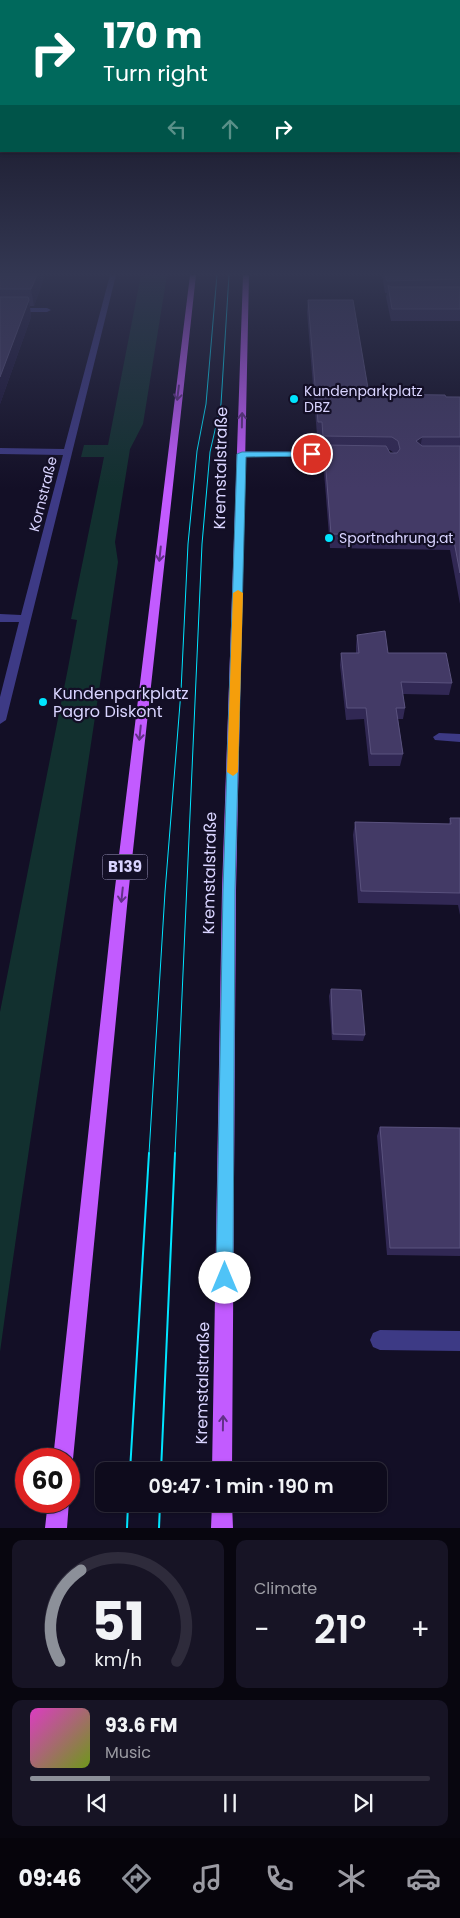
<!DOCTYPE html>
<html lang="en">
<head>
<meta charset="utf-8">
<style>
	:root { --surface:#0e0b1c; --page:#171425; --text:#f1f3f6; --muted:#9b9ba3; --line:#2e2b3b; --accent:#8c9099 }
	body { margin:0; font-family:Poppins,sans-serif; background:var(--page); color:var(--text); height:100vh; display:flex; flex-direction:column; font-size:19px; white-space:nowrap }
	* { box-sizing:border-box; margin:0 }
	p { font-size:16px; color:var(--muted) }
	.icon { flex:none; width:28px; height:28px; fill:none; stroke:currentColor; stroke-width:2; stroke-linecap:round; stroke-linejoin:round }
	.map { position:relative; height:1528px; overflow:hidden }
	.panel { display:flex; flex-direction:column; gap:12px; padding:12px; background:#08060f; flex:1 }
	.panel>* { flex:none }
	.banner { position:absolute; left:0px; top:0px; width:460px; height:152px; box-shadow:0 1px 4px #0004,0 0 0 1px var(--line); background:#00695c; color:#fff; overflow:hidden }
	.speed { position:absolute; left:15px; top:1448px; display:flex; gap:10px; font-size:25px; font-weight:700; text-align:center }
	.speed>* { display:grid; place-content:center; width:65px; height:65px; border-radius:50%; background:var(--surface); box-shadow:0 1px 4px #0004,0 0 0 1px var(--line); line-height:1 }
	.speed .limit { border:8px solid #d22; background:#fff; color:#111 }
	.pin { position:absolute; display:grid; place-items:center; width:42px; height:42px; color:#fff; margin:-21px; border:2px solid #fff; border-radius:50%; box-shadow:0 1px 5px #0007 }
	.me { position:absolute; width:55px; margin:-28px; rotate:0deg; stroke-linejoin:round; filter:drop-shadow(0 0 4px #0008) }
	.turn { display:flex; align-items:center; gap:18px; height:105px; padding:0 20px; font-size:22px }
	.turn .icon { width:65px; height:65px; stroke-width:2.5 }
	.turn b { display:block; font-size:35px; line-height:42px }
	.lanes { display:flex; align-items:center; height:48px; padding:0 20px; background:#0003; justify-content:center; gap:25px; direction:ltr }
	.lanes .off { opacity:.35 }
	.big { font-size:38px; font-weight:600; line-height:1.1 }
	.panel .widget { flex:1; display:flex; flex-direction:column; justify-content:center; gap:8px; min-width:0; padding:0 18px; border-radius:10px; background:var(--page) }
	.panel .dial { align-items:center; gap:0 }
	.dial svg { height:130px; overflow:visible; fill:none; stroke:var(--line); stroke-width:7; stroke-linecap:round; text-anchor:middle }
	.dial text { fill:var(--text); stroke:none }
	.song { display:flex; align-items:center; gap:15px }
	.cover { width:60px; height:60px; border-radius:8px; background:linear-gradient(135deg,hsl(310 70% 55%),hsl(80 70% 35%)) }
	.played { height:5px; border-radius:2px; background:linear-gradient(90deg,var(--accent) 20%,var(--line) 20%) }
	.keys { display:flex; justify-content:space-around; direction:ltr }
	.heat { display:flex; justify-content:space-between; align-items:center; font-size:28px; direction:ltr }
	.panel .tiles { flex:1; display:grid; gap:12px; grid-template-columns:1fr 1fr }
	.widget:last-child { grid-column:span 2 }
	.trip { position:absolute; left:95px; top:1462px; width:292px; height:50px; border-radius:10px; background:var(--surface); box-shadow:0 1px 4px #0004,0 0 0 1px var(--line); font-weight:600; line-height:50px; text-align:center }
	.menu { display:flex; height:80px; justify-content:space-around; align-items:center; background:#06040b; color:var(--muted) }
	.menu .icon { width:35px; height:35px }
	.menu .selected { color:var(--accent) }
	.menu b { font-size:22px; color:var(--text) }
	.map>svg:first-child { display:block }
</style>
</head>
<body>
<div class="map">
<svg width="460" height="1528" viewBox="0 0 460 1528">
	<rect width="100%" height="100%" fill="#130f26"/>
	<!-- green -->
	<path fill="#12302f" d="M141 275H167L143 424 130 449 115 542 118 562C80 826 36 1088 0 1352V1012L68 668 77 620 71 619 104 457H81L84 445H108Z"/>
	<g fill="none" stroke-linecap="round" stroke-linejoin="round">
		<!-- minor -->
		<path fill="#3d3a85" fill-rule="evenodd" d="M110 275H116L6 720 0 724V697L19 622H0V614L21 615 63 455 0 454V448L64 449Z
			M0 308H47L51 310 47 312H0Z
			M241 451 341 452 345 455 341 458 238 456V452Z
			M439 733 460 734V742L435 740 433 737Z
			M380 1330 460 1331V1351L380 1350 373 1347 370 1340 373 1333Z"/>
		<!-- major -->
		<path fill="#c25bff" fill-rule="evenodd" d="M190 275H196L128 896 73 1459 69 1467V1459H53L114 896Z
			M243 275H249L236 890 232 1471H212L222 890Z
			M69 1499V1501L67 1528H45L48 1501H69Z
			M212 1504H232L233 1528H211Z"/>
		<!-- tram-far1 -->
		<path stroke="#00e5ff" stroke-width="1" d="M149 1154 165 892 181 691 188 544 197 451 206 404 217 275
			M175 1154 202 544 210 452 221 404 229 275"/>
		<!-- tram -->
		<path stroke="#00e5ff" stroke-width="2" d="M130 1471 149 1153
			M161 1471 175 1153
			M127 1528 128 1504
			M159 1528 160 1504"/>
	</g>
	<!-- wall -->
	<path fill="#312854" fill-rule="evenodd" d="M0 275H45L34 306H30L31 317 0 404Z
		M382 275H460V321H391L386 297 387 293H385Z
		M308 300 369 394 460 397V604L450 550 330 548 323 459 324 450H322L321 435H317L307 312ZM388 450H390L394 453H390Z
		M357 635 388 653 452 683 449 695 403 694 405 708 403 719H398L403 754 400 766H369L364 719 346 720 340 665 341 653H356V646Z
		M450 818H460V915L458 905 358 903 353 835 355 822 449 824Z
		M331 989 365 1035 363 1041 332 1040 329 996Z
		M380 1127 460 1128V1256L387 1255 377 1136Z"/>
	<!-- shaded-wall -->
	<path fill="#1d163a" d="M37 275H45L34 306 31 289Z
		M29 300 31 317 0 404V377Z
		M422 437 420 450 416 441Z"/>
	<!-- building -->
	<path fill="#433a66" stroke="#5a527e" d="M0 275H37L31 289H0Z
		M385 275H460V279L387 281Z
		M388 285 391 287H460V309H392Z
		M0 297H28L29 300 0 377Z
		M308 300H353L369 394 445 395 446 397H460V437H422L416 441 422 446H460V573L453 536 331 534 324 445 386 446 390 453H397L400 449 398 441 392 437 323 436 322 422H318Z
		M385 631 388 653H446L452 683 401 682 405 708H396L403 754H371L366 708H347L341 653H359L357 635Z
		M450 818H460V893L361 891 355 822 451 824Z
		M331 989 361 990 365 1035 333 1034Z
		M380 1127 460 1128V1248H390Z"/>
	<!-- one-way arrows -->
	<defs><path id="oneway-shaft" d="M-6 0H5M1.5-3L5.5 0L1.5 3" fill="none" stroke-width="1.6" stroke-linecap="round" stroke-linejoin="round" transform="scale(1.25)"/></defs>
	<g stroke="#623188">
		<use href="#oneway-shaft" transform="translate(178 393) rotate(97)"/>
		<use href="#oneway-shaft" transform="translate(242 420) rotate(-89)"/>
		<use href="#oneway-shaft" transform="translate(160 554) rotate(96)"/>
		<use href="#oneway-shaft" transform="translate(140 733) rotate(96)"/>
		<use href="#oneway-shaft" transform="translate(122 895) rotate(96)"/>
		<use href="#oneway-shaft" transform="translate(223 1423) rotate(-89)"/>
	</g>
	<!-- sky -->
	<linearGradient id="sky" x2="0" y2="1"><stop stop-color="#0a0815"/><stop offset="0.56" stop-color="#333752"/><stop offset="1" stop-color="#333752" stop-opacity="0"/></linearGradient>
	<rect width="460" height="489" fill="url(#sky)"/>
	<!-- route -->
	<path fill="#4fc3f7" stroke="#337fa1" d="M312 452 316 454 315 456 246 457 235 890 233 1278 231 1284 225 1286 219 1284 216 1278 223 890 237 454 242 452Z"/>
	<!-- slow -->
	<path fill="#f59e0b" d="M238 590 243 593 238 772 233 776 227 772 233 593Z"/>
	<!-- markers -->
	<g fill="#00e5ff" stroke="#130f26" stroke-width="2">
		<circle cx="294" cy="399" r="5"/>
		<circle cx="329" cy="538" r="5"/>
		<circle cx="43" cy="702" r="5"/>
	</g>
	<g text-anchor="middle" stroke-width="4.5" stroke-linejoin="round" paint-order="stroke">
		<!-- far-poi labels -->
		<g font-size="14" fill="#d9d4ff" stroke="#130f26" text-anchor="start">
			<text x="304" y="396">Kundenparkplatz<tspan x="304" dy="16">DBZ</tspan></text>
			<text x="339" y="543">Sportnahrung.at</text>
		</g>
		<!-- far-street labels -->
		<g font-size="14" fill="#d9d4ff" stroke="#130f26">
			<text transform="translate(43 494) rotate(-76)" y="5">Kornstraße</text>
		</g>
		<!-- shield labels -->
		<rect fill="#130f26" stroke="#9e99be" stroke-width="1" x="102.5" y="854.5" width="45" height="25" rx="4"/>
		<g font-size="15" font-weight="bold" fill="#d9d4ff">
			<text x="125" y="872">B139</text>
		</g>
		<!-- street labels -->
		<g font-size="16" fill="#d9d4ff" stroke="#130f26">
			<text transform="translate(220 468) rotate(-89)" y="6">Kremstalstraße</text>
			<text transform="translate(209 873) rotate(-89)" y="6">Kremstalstraße</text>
			<text transform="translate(202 1383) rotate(-89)" y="6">Kremstalstraße</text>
		</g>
		<!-- poi labels -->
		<g font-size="16" fill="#d9d4ff" stroke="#130f26" text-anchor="start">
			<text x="53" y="699">Kundenparkplatz<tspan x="53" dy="18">Pagro Diskont</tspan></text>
		</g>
	</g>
</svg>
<div class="speed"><div class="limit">60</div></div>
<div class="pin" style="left:312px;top:454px;background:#d93025"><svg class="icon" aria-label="arrive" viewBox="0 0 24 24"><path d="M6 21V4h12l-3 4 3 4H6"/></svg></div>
<svg class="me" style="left:225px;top:1278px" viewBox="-20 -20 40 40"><circle r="19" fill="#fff"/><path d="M0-13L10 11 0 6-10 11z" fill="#4fc3f7"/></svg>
<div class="trip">09:47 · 1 min · 190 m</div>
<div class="banner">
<div class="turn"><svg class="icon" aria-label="right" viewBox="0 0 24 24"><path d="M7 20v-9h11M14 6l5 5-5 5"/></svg><div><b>170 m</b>Turn right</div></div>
<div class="lanes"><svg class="icon off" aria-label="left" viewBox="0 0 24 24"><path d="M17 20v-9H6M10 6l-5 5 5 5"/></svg><svg class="icon off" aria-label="ahead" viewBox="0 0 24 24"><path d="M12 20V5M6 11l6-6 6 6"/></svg><svg class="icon" aria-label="right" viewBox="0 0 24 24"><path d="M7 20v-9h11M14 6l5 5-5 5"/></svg></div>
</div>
</div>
<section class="panel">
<div class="tiles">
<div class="widget dial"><svg viewBox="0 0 100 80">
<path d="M14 69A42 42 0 1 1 86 69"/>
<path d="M14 69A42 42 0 0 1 27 13" stroke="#8c9099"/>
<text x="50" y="56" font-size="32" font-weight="700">51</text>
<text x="50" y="72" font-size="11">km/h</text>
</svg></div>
<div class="widget"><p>Climate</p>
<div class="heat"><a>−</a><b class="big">21°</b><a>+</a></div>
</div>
<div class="widget">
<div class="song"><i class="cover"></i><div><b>93.6 FM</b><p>Music</p></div></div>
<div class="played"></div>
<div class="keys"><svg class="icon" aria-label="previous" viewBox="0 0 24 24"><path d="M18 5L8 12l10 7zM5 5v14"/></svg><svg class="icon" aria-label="pause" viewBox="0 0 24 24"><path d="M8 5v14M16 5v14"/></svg><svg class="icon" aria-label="next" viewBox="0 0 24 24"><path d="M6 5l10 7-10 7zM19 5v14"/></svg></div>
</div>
</div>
</section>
<nav class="menu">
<b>09:46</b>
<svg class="icon selected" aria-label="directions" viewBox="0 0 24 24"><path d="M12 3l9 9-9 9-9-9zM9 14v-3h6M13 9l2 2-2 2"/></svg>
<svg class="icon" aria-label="music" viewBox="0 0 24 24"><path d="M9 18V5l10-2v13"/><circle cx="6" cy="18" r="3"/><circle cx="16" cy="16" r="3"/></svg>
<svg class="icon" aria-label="phone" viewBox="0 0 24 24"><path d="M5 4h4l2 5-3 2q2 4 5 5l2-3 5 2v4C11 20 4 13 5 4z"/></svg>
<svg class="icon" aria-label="climate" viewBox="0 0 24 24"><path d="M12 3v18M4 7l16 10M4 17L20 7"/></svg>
<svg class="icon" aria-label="car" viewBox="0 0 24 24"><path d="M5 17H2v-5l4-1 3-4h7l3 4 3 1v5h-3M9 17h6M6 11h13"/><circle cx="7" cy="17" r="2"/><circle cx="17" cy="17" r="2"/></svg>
</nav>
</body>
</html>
